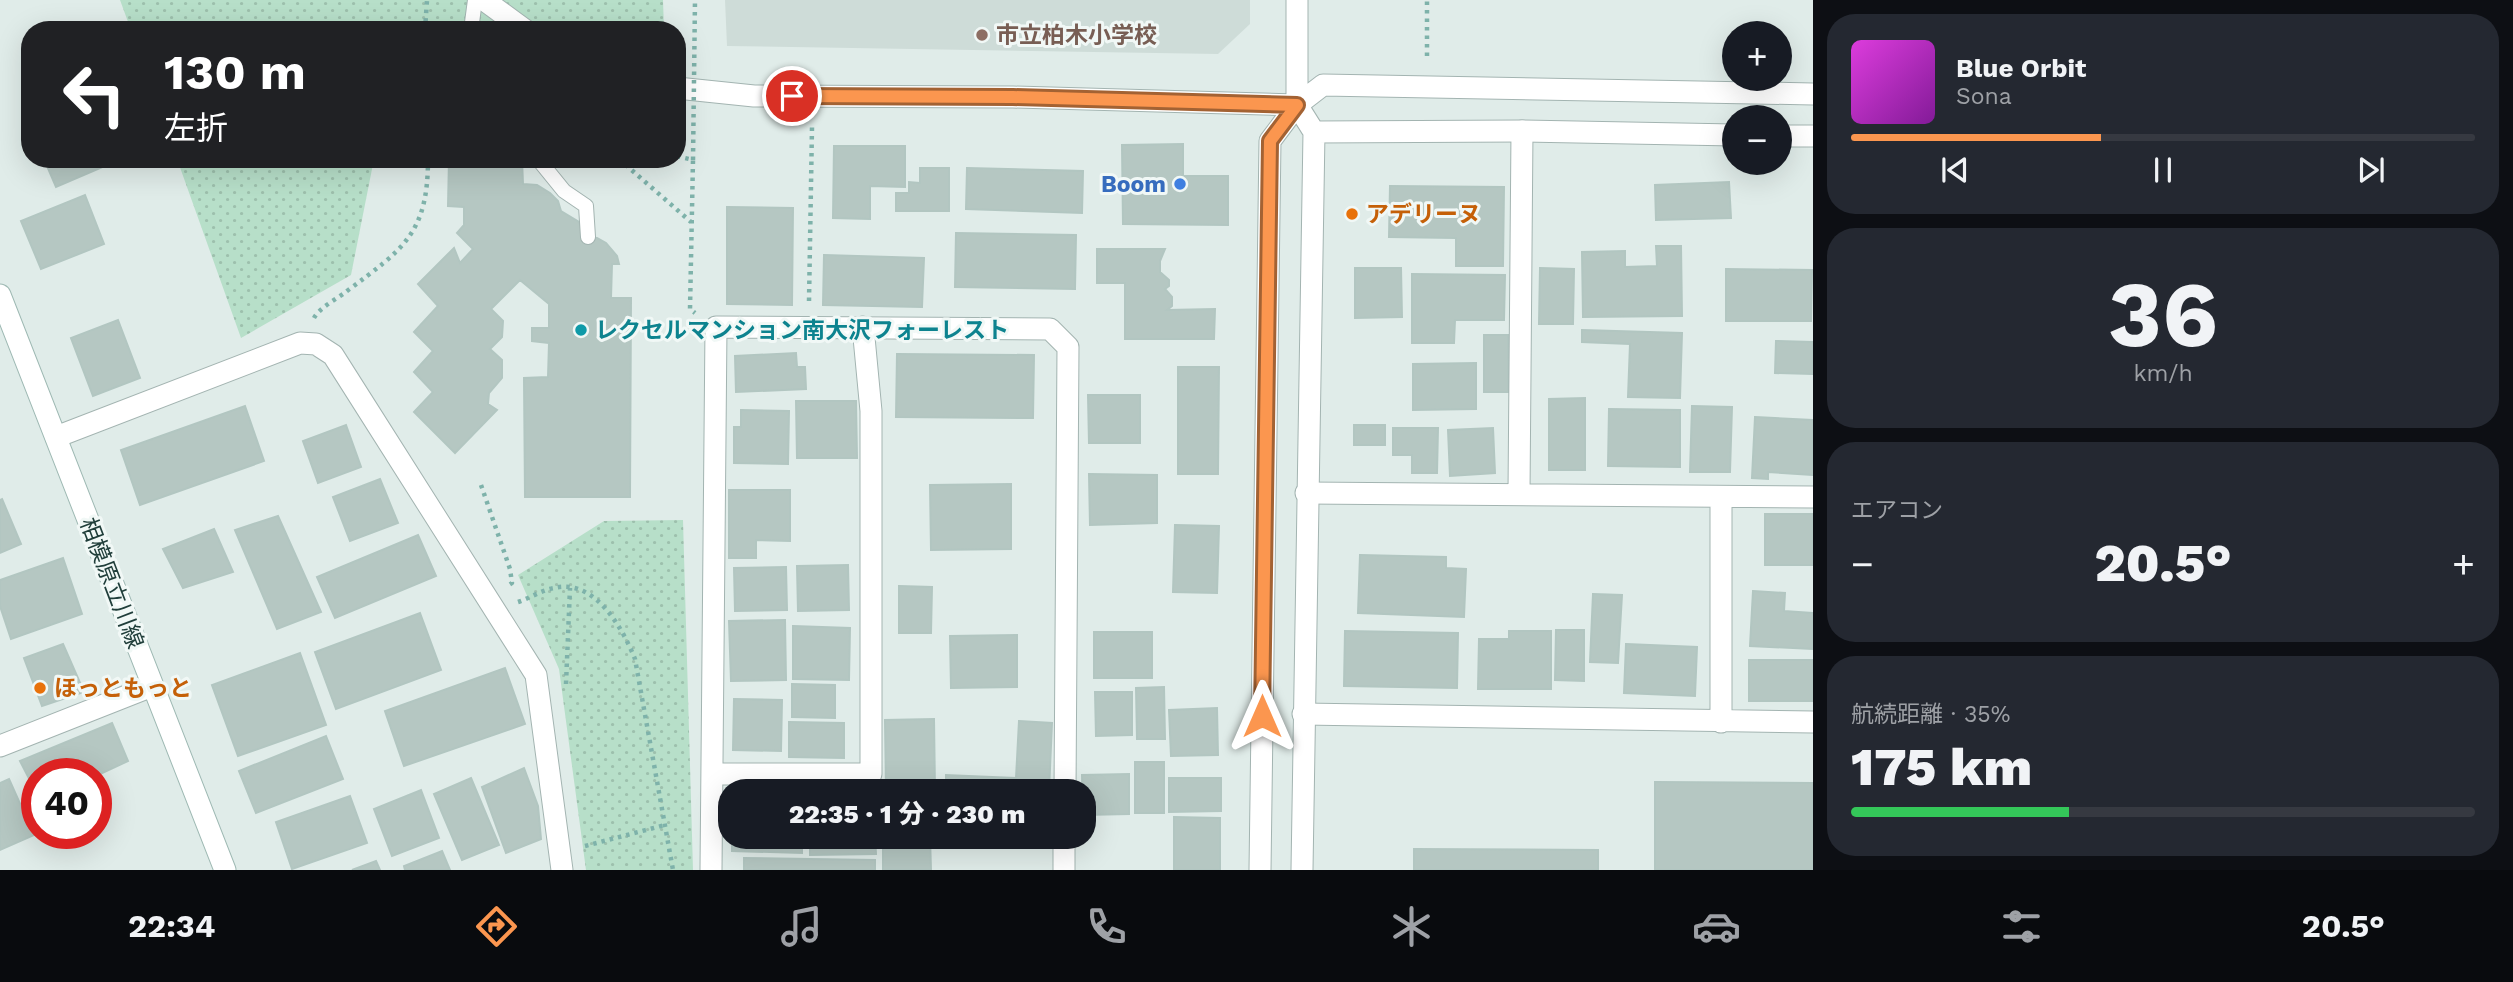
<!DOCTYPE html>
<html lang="ja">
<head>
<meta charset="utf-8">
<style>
	:root { --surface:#171b24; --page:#242831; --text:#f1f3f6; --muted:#9ea1a6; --line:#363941; --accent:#fb964f }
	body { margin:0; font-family:"Work Sans","Noto Sans JP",sans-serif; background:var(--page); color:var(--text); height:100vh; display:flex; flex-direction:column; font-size:26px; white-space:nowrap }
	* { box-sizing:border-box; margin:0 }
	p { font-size:23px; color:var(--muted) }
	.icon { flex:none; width:38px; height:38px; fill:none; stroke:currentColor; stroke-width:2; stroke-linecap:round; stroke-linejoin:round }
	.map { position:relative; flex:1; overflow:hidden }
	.details { display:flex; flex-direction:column; gap:14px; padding:14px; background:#0d0f14; width:700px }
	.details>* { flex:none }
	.banner { position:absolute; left:21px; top:21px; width:665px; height:147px; border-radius:28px; box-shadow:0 7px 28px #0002; background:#202124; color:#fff; overflow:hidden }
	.buttons { position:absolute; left:1722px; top:21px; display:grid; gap:14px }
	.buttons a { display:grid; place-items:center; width:70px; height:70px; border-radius:50%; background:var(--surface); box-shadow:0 7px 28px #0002; font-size:35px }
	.speed { position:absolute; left:21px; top:758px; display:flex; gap:14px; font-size:35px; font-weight:700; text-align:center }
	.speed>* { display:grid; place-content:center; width:91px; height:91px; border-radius:50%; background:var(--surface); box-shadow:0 7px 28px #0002; line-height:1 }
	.speed .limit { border:10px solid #d22; background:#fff; color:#111 }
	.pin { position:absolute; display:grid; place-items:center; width:60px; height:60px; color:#fff; margin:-30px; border:4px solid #fff; border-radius:50%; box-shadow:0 2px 7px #0007 }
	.me { position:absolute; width:77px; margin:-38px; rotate:0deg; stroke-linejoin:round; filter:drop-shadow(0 0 5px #0008) }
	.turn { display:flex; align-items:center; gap:24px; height:147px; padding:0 28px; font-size:32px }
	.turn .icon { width:91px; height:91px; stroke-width:2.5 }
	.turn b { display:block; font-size:49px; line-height:60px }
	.big { font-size:52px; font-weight:800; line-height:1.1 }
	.details .widget { flex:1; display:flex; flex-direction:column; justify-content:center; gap:10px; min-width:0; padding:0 24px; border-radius:28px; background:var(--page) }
	.details .dial { align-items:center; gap:0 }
	.dial b { font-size:91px; line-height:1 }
	.song { display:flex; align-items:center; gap:21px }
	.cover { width:84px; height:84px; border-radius:10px; background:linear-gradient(135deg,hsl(300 70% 55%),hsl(290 70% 35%)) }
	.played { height:7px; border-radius:4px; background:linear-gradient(90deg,var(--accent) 40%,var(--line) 40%) }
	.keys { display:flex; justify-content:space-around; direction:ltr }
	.heat { display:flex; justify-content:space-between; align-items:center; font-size:38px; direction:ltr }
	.charge { height:10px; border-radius:5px; background:linear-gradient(90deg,#34c759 35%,var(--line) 0) }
	.trip { position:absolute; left:718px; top:779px; width:378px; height:70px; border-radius:28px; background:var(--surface); box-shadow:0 7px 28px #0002; font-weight:800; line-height:70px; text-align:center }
	.tabs { display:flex; height:112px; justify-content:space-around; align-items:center; background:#090b0e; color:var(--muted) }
	.tabs .icon { width:49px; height:49px }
	.tabs .current { color:var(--accent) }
	.tabs b { font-size:32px; color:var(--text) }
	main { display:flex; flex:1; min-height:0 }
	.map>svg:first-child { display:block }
</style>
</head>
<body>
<main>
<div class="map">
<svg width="1813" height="870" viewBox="0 0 1813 870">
	<defs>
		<pattern id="grass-dots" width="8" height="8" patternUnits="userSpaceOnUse" patternTransform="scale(1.75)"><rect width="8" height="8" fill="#b7dfc9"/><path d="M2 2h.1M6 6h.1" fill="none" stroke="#9dc0ad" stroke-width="1.8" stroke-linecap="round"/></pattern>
	</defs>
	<rect width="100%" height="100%" fill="#e0ece9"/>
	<!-- built -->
	<path fill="#cedcd8" d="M725 0H1250V24L1218 54 727 46Z"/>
	<!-- grass -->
	<path fill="url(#grass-dots)" d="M120 0H663L664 30H131Z
		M177 159H374L351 275 241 338Z
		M683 520 693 870H586L559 669 518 575 604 521Z"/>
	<!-- building -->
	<path fill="#b5c7c2" stroke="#b2c6c1" stroke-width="2" d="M1183 144V176H1228V225L1123 224 1122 145Z
		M834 146H905V187L870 186V219L833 218Z
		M44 159H121L56 187Z
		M449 159H522L523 184 537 185 550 193 558 201 561 211 579 222 586 237 597 238 606 243 617 256 619 264H612L611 298H631L630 497H525L524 378 548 377 549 343 532 341V328H549V304L520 280 491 309 503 321 502 337 490 349 502 360V378L489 393 488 404 497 410 455 453 414 412 433 392 414 372 433 351 414 332 438 306 418 284 454 248 460 263 473 249 457 233 464 225V207L448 206Z
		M920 168H949V211H896V193H909V182L920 183Z
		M967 168 1083 171 1082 213 966 209Z
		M1729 182 1731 218 1656 220 1655 185Z
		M1390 186 1504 187 1503 266H1456V238L1389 237Z
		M85 195 104 244 41 269 21 221Z
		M727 207 793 208 792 305 727 304Z
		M956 233 1076 235 1075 289 955 287Z
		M1656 246H1681L1682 316 1583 317 1582 252 1625 251V267L1657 266Z
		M1097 249H1165L1160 261V272L1169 280V286L1165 289 1172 297V306L1167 310 1215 309 1214 339H1125V283H1097Z
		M824 255 924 258 922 307 823 305Z
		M1355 268H1401L1402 317 1355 318Z
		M1540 268 1574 269 1573 324H1539Z
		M1726 269 1812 270 1811 321H1726Z
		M1412 274 1505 275 1504 320H1455L1454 343H1412Z
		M118 320 140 378 93 396 71 338Z
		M1582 330 1682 333 1680 398 1628 397 1630 344 1582 342Z
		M1484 335H1508V392H1484Z
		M1776 341 1813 342V374L1775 373Z
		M796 353 797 367H805L806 389 736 392 735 356Z
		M897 354 1034 355 1033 418 896 417Z
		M1476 363V409L1413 410V364Z
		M1178 367H1219L1218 474H1178Z
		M1088 395H1140V443H1089Z
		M1585 398V470H1549V399Z
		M796 401H856L857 458H797Z
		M245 406 264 461 140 505 121 450Z
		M1692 406 1732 407 1730 472H1690Z
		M1609 409 1680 410V467L1608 466Z
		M741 410 789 411 788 464 734 463V427H741Z
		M1755 417 1813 420V475L1768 472V479L1752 478Z
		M346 425 361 467 318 483 303 441Z
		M1354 425H1385V445H1354Z
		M1393 428H1438L1437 473H1412V455H1393Z
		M1493 428 1495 473 1450 476 1448 430Z
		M1089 474 1157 475V523L1090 525Z
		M380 479 398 523 350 541 333 497Z
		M1011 484V549L931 550 930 485Z
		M729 490H790V541L756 540V558H729Z
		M2 499 21 544 0 553V500Z
		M1765 514H1813V565H1765Z
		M278 516 321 612 277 629 235 530Z
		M1175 525 1219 526 1217 593 1173 592Z
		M214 529 233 572 183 588 163 549Z
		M418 535 436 576 335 618 317 577Z
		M1360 555 1446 557V568L1466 569 1464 617 1358 613Z
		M63 558 82 614 11 639 0 606V580Z
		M848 565 849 610 798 611 797 566Z
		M786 567 787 610 735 611 734 568Z
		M899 586 932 587 931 633H899Z
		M1753 591 1785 593 1784 611 1813 613V649L1750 646Z
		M1593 594 1622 595 1618 663 1590 662Z
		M420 613 441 670 336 709 315 652Z
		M785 620 786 680 731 681 729 621Z
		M793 626 850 628 849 680 793 679Z
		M1556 630H1584V681L1555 680Z
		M1345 631 1458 633 1457 688 1344 686Z
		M1509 631H1551V689H1478L1479 639H1509Z
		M1094 632H1152V678H1094Z
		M1017 635V687L951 688 950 636Z
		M63 644 84 692 42 706 24 658Z
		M1626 644 1697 647 1695 696 1624 693Z
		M300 653 326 725 238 756 212 685Z
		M1749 660H1813V701H1749Z
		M505 668 525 724 404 766 385 711Z
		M792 684 835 685V718L792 717Z
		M1164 687 1165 739H1137L1136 688Z
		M1095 692H1132V735L1096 736Z
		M734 699 782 700 781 751 733 750Z
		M1217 708 1218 755 1171 756 1169 710Z
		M934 719 935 791H886L885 720Z
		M1019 721 1052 723 1049 791H946V775L1016 778Z
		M789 722 844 723V758L789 757Z
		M112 723 128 761 96 776V774H37V794L20 761Z
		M326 736 343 779 256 813 239 771Z
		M1135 762H1164V813H1135Z
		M524 768 538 806 541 839 506 853 482 787Z
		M1129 774V814L1083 815 1082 775Z
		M471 778 499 845 462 860 434 794Z
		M1169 778H1221V811L1169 812Z
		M9 779 34 835 0 850V783Z
		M1655 782 1813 783V870H1655Z
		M421 790 439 838 392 856 374 809Z
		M350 796 367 843 292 869 276 822Z
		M1174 817 1220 818V870H1174Z
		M732 836H802V853L732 851Z
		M810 836H875L876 854 810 855Z
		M930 837 931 870H883V838Z
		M1414 849 1598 850V870H1414Z
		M442 851 450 870H405L404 866Z
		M744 858 875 860V870H744Z
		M376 861 380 870H352Z"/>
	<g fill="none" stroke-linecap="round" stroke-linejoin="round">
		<defs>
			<path id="service" d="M471 30 475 0
				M538 159 564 191 586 206 588 237"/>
			<path id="minor" d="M56 437 300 343 316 344 333 355 536 675 562 870
				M1306 493 1813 497
				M1519 493 1522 131
				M1721 498V722
				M1303 714 1813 722
				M0 746 152 686
				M713 774H871V411L863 327
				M711 870 716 327 1050 329 1068 347 1065 791
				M1064 870V836"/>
			<path id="tertiary" d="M484 0 525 30
				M1297 0V105L1314 132 1302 870
				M677 88 754 96 1013 97 1297 105
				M1314 132 1522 131 1734 135
				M1780 136H1813
				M1260 870 1270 141 1297 105 1323 85 1813 94"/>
			<path id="secondary" d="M0 295 225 870"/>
		</defs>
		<!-- service casing -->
		<use href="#service" stroke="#a3b4b1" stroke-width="16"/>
		<!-- minor casing -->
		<use href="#minor" stroke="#a3b4b1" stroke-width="23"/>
		<!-- tertiary casing -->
		<use href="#tertiary" stroke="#a3b4b1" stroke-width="23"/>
		<!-- secondary casing -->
		<use href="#secondary" stroke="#9eb9b3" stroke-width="23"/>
		<!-- path -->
		<path stroke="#7eb2aa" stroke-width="4.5" stroke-dasharray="3.5 5" stroke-linecap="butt" d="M425 30 427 0
			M1427 56V0
			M677 156 693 160 690 309 695 313
			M619 159 691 222
			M809 301 812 127
			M314 318C320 307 337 299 347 291 403 249 428 234 428 159
			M481 485 510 569 512 583 509 585
			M518 602C530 598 542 590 554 588 595 578 623 629 635 659L673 870
			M566 684 570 588
			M585 846 665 825"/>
		<!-- service -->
		<use href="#service" stroke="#fff" stroke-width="14"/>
		<!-- minor -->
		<use href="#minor" stroke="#fff" stroke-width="21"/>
		<!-- tertiary -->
		<use href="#tertiary" stroke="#fff" stroke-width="21"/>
		<!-- secondary -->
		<use href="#secondary" stroke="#fff" stroke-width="21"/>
		<!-- path-bridge -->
		<path stroke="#7eb2aa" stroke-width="4.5" stroke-dasharray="3.5 5" stroke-linecap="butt" d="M693 160 695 0"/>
	</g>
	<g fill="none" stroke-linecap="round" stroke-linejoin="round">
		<defs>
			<path id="route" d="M792 96 1013 97 1297 105 1270 141 1262 716"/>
		</defs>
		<!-- route casing -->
		<use href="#route" stroke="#a36233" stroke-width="18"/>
		<!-- route -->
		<use href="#route" stroke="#fb964f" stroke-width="12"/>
	</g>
	<!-- markers -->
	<circle fill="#8d6e63" stroke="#f1f8f6" stroke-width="2.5" cx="982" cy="35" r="7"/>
	<circle fill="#3f7fe0" stroke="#f1f8f6" stroke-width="2.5" cx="1180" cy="184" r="7"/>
	<g fill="#e8710a" stroke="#f1f8f6" stroke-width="2.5">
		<circle cx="1352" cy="214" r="7"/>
		<circle cx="40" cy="688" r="7"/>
	</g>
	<circle fill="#0f9aa8" stroke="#f1f8f6" stroke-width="2.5" cx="581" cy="330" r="7"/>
	<g text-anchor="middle" stroke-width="6" stroke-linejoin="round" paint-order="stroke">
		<!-- education labels -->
		<g font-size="23" font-weight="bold" fill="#785e54" stroke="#f1f8f6" text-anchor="start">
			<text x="996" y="43">市立柏木小学校</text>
		</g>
		<!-- shop labels -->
		<g font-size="23" font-weight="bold" fill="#366cbe" stroke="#f1f8f6" text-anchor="end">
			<text x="1166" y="192">Boom</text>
		</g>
		<!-- food labels -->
		<g font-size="23" font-weight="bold" fill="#c56008" stroke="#f1f8f6" text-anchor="start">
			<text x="1366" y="222">アデリーヌ</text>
			<text x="54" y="696">ほっともっと</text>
		</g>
		<!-- culture labels -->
		<g font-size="23" font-weight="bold" fill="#0d838f" stroke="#f1f8f6" text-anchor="start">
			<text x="595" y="338">レクセルマンション南大沢フォーレスト</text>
		</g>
		<!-- street labels -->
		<g font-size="23" fill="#203e3a" stroke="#f1f8f6">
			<text transform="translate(112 583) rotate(69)" y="8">相模原立川線</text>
		</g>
	</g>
</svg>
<div class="buttons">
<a>+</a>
<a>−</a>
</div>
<div class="speed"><div class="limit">40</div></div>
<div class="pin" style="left:792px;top:96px;background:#d93025"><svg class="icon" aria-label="arrive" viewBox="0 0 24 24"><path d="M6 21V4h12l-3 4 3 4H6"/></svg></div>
<svg class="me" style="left:1262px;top:716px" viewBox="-20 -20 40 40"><path d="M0-17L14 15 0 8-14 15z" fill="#fb964f" stroke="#fff" stroke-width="4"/></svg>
<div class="trip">22:35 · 1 分 · 230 m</div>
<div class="banner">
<div class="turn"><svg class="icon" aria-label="left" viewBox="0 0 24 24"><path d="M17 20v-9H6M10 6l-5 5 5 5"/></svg><div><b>130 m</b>左折</div></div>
</div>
</div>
<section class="details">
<div class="widget">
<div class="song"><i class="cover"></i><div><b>Blue Orbit</b><p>Sona</p></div></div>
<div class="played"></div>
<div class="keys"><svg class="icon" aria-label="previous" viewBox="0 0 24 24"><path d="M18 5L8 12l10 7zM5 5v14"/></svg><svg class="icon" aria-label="pause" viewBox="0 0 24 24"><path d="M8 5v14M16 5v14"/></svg><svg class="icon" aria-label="next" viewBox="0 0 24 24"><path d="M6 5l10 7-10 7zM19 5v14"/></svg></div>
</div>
<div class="widget dial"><b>36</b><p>km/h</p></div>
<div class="widget"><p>エアコン</p>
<div class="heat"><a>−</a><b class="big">20.5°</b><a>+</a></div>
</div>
<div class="widget"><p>航続距離 · 35%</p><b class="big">175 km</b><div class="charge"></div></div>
</section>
</main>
<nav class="tabs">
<b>22:34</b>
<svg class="icon current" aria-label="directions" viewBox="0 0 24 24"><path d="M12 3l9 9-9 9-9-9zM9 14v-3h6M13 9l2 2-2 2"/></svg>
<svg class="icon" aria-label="music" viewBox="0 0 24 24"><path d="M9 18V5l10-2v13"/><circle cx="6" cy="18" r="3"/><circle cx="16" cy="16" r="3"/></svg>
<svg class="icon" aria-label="phone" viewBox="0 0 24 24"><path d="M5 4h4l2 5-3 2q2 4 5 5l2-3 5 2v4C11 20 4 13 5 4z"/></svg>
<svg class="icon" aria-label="climate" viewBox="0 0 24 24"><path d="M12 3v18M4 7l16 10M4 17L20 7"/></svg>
<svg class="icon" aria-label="car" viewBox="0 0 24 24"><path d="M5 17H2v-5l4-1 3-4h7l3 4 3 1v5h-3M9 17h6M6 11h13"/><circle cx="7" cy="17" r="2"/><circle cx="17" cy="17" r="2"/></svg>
<svg class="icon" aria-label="filters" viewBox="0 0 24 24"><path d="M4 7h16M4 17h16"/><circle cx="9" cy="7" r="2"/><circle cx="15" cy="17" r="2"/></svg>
<b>20.5°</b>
</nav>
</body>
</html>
